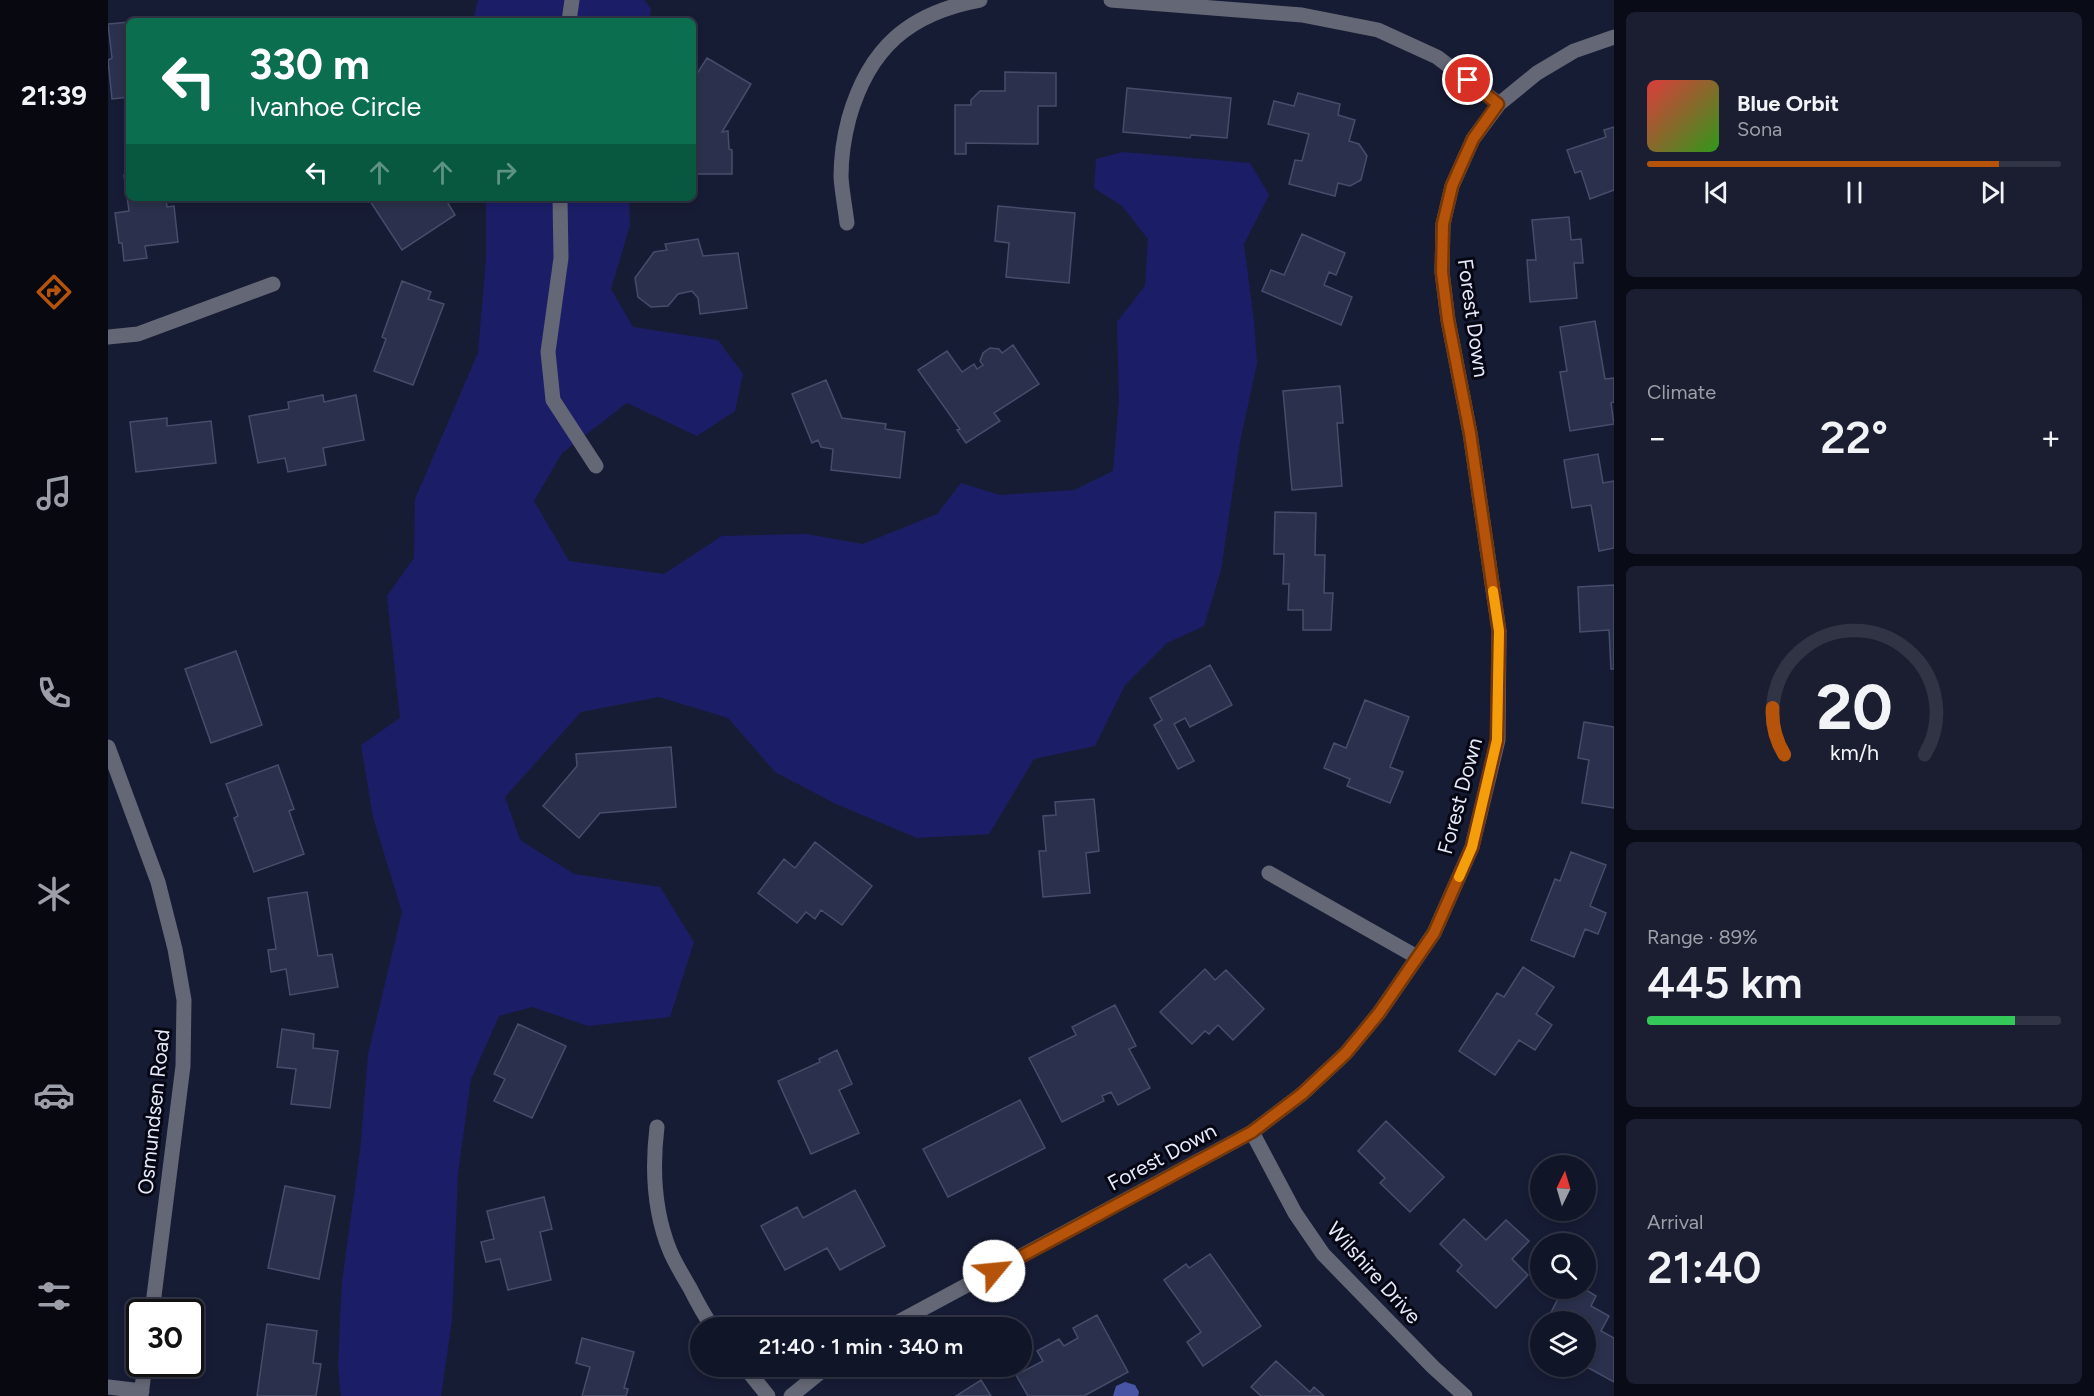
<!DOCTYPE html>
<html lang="en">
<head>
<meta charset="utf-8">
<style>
	:root { --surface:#111528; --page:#1a1e30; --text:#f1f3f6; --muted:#9c9fa8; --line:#303445; --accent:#b45309 }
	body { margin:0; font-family:Figtree,sans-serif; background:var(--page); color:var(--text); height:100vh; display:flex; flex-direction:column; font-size:22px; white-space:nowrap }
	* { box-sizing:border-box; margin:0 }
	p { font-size:20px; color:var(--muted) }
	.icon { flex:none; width:33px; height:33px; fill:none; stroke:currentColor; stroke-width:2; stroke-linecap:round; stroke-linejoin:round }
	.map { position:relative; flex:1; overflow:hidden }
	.side { display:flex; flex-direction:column; gap:12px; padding:12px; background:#090c16; width:480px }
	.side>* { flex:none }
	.hud { position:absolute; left:18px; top:18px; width:570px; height:183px; border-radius:9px; box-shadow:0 3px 9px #0003,0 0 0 2px var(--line); background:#0b6e4f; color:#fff; overflow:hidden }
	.needle { width:39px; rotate:5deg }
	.fabs { position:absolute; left:1422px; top:1155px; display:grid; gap:12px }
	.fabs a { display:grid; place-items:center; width:66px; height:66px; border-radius:50%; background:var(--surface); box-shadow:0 3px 9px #0003,0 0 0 2px var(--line); font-size:30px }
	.speed { position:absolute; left:18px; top:1299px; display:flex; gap:12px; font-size:30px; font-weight:700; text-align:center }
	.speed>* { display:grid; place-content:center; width:78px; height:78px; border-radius:50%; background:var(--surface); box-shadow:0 3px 9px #0003,0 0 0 2px var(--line); line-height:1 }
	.speed .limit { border:3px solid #111; border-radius:9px; background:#fff; color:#111 }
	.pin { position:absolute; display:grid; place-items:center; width:51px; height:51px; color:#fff; margin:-26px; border:3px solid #fff; border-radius:50%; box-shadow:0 2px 6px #0007 }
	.me { position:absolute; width:66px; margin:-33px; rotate:62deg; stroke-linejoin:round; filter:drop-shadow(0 0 4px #0008) }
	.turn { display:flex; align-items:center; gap:21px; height:126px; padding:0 24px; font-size:27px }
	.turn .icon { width:78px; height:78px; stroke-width:2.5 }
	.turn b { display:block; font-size:42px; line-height:51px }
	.lanes { display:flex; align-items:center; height:57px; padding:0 24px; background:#0003; justify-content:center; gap:30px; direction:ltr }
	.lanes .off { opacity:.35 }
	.big { font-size:45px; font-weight:600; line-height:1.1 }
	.side .card { flex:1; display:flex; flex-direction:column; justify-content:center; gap:9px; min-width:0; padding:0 21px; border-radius:9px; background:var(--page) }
	.side .dial { align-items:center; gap:0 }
	.dial svg { height:156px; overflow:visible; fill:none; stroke:var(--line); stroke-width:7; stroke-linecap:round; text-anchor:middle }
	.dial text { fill:var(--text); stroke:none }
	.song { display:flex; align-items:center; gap:18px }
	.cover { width:72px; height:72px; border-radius:9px; background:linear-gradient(135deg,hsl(0 70% 55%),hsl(110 70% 35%)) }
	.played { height:6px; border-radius:3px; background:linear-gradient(90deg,var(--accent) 85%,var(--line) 85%) }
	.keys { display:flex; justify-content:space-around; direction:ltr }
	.heat { display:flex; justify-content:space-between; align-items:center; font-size:33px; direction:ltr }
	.charge { height:9px; border-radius:4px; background:linear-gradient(90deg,#34c759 89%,var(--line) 0) }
	.trip { position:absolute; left:582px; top:1317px; width:342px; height:60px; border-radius:30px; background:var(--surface); box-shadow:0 3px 9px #0003,0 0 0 2px var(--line); font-weight:600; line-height:60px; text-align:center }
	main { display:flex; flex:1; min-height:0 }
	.tabs { display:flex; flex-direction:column; width:108px; justify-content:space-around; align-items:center; background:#070810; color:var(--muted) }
	.tabs .icon { width:42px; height:42px }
	.tabs .selected { color:var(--accent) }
	.tabs b { font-size:27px; color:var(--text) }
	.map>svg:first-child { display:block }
</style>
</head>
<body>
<main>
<nav class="tabs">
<b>21:39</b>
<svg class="icon selected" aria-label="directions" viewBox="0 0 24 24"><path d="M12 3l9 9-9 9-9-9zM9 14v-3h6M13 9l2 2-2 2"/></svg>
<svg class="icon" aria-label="music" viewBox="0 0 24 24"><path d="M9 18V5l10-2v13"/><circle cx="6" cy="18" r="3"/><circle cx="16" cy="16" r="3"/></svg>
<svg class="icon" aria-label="phone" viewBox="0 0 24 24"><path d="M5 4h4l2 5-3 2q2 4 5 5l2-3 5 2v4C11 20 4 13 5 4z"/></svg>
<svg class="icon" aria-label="climate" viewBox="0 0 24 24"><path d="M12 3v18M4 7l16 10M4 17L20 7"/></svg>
<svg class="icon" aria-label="car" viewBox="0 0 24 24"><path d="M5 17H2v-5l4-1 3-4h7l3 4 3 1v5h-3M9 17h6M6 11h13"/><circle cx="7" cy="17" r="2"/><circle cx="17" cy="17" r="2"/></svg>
<svg class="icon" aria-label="filters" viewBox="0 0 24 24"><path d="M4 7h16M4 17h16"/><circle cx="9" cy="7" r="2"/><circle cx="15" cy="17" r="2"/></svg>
</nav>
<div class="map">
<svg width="1506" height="1396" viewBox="0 0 1506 1396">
	<rect width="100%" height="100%" fill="#171c35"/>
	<!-- green -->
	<path fill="#1b1e66" d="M370 0H536L543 9 541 21H365Z
		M1015 152 1142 163 1161 195 1136 244 1146 322 1149 363 1132 442 1113 570 1096 626 1059 643 1017 685 987 746 926 759 881 834 809 838 728 804 667 772 620 718 551 697 473 712 397 797 412 840 466 874 552 887 586 942 562 1017 480 1026 424 1007 391 1016 363 1079 350 1173 344 1320 333 1396H233L230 1367 234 1282 252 1151 260 1055 294 912 265 817 253 745 292 718 279 596 306 558 307 499 370 353 378 259V198H521L522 225 503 289 525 327 610 340 635 374 627 411 589 436 519 403 454 453 426 501 461 561 556 574 614 536 698 534 755 544 829 514 853 483 892 495 966 490 1005 471 1011 400 1009 322 1037 286 1040 239 1014 206 986 188 988 159Z"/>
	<!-- water -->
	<path fill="#4855a5" d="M1017 1382 1027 1385 1031 1392 1030 1396H1005L1008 1386Z"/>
	<!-- building -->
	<path fill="#2b314c" stroke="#464d6a" stroke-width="1.5" d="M21 22V97L4 99 0 60 4 58 0 24Z
		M599 58 643 84 614 132 620 131 621 149 624 150V174H585V80Z
		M897 72 948 73V106H930V144L858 143V154H847V105H863V100L872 91H897Z
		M1019 88 1123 98 1119 138 1083 135 1082 138 1015 132Z
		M1190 93 1232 104 1230 115 1247 120 1241 141 1251 144 1259 156 1253 180 1242 186 1230 183 1227 196 1181 184 1187 160 1194 161 1201 134 1160 124 1166 101 1186 106Z
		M1506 127V190L1482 199 1473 171 1467 173 1459 150 1498 137 1496 130Z
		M21 174V198H58L59 207 66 206 70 242 37 246 39 258 16 261 14 243H11L7 213 21 211 16 175Z
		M260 198H337L347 215 294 250Z
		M890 206 967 213 961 283 898 277 901 243 887 241Z
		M1461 217 1463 240 1473 239 1475 263H1466L1469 298 1422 302 1419 260H1428L1424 220Z
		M1194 234 1237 253 1228 275 1221 272 1216 285 1244 297 1233 325 1154 291 1163 270 1176 275Z
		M590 239 595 256 630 253 639 308 592 314 590 298 584 291 570 294 560 306 543 307 530 297 527 278 546 252 559 250 557 244Z
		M294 281 323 292 320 299 336 304 305 385 266 371 278 339 274 337Z
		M1487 321 1497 379 1506 378V402L1503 403 1506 424 1462 431 1452 372 1459 371 1452 327Z
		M905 345 931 384 886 413 892 421 858 443 849 430 852 429 810 370 839 351 854 372 866 364 869 369 875 365 872 361 875 353 882 348 891 349 894 353Z
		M718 380 734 418 778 424 777 429 797 432 792 478 723 470 725 449 713 447 710 440 704 443 684 394Z
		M1232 386 1235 423H1229L1234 486 1184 490 1175 391Z
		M215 395 216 402 248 395 256 440 215 448 218 465 180 472 177 458 150 463 141 416 181 409 180 402Z
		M59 418V426L103 421 108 463 28 472 22 422Z
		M1490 454 1495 483 1506 481V548L1491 551 1483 505 1464 508 1456 460Z
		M1167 512 1208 513 1207 555H1217L1216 593H1225L1223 630H1195V610H1180L1181 584H1175L1176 554H1166Z
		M1506 585V669H1503L1501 630 1472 632 1470 587Z
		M128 651 154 725 103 743 77 669Z
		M1102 665 1124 705 1082 727 1077 718 1066 724 1086 761 1070 769 1046 725 1054 720 1042 698Z
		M1257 700 1301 717 1282 767 1295 772 1282 803 1239 786 1242 779 1216 768 1226 743 1238 748Z
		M1476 722 1506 727V808L1474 803 1481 760 1470 758Z
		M563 747 568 807 492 813 471 838 435 806 469 766 468 754Z
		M170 765 186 809 181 811 196 854 146 872 126 818 130 816 118 784Z
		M986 799 991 851 978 853 982 893 935 897 931 851H938L935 816 948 815 947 802Z
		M707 842 764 886 734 925 713 910 707 919 698 912 689 923 650 893 676 859 687 868Z
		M1463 852 1498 865 1482 906 1498 913 1490 934 1477 929 1466 957 1423 940 1447 879 1452 881Z
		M199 892 210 956 224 954 230 987 182 995 178 969 163 972 160 950 168 949 160 898Z
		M1415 967 1446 987 1428 1014 1444 1025 1427 1050 1411 1040 1387 1075 1351 1051 1389 993 1396 997Z
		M1097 969 1107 980 1118 970 1156 1009 1125 1040 1110 1025 1101 1034 1097 1031 1084 1044 1052 1012Z
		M1007 1005 1028 1046 1021 1049 1042 1088 1010 1105 1003 1092 994 1096 996 1101 954 1122 921 1058 968 1035 964 1027Z
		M410 1024 458 1046 424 1118 386 1101 397 1079 386 1074Z
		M174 1029 206 1034 205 1048 230 1051 222 1108 183 1104 188 1069 169 1067Z
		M729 1050 744 1084 731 1090 751 1133 703 1154 670 1081 712 1062 711 1059Z
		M912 1100 937 1148 840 1197 815 1149Z
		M1278 1121 1336 1177 1302 1212 1272 1183 1277 1178 1250 1151Z
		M177 1186 227 1196 211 1279 160 1268Z
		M747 1190 777 1246 732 1270 719 1248 677 1270 653 1226 689 1207 695 1218Z
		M436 1197 444 1229 432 1232 443 1280 400 1290 392 1259 378 1262 373 1242 386 1239 379 1211Z
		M1356 1219 1378 1240 1398 1220 1421 1241 1404 1259 1420 1275 1388 1308 1349 1271 1354 1265 1332 1244Z
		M1102 1254 1153 1326 1095 1366 1079 1342 1093 1332 1056 1280 1078 1264 1081 1268Z
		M1468 1288H1475L1488 1296 1483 1306 1501 1316 1493 1331 1506 1338V1382L1477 1366 1478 1322H1438L1455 1289 1465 1294Z
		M989 1315 1020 1372 976 1396H920L908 1375 935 1361 929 1351 951 1339 956 1346 970 1338 965 1328Z
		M159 1324 209 1331 205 1363 213 1364 208 1396H149Z
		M1432 1332V1349L1426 1345Z
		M474 1338 526 1352 516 1388 520 1389 518 1396H474L482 1367 468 1363Z
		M1168 1361 1202 1392 1206 1387 1216 1396H1153L1143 1387Z
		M873 1380 883 1396H848Z"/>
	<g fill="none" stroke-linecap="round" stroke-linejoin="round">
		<!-- lane -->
		<path stroke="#646775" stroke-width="15" d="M461 21 464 0
			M452 198 453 258 440 352 445 400 488 466"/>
		<!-- street -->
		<path stroke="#646775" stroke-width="15" d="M1003 0 1194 15 1270 30 1329 57 1391 104
			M739 223C737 207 734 192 733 177 733 157 736 137 741 118 761 48 801 13 872 0
			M0 337 30 334 165 284
			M0 747 50 882 67 949 76 1000 75 1066 44 1312
			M1161 873 1309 957
			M549 1127C544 1168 546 1212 562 1251 567 1263 575 1276 582 1288 589 1302 596 1315 605 1328
			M1144 1132 1187 1213 1215 1254 1325 1367 1357 1396
			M779 1328 1144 1132 1194 1094 1238 1053 1271 1013 1326 933 1364 847 1390 740 1391 631 1362 433 1340 320 1334 272 1335 224 1344 186 1365 139 1391 104 1429 73 1466 51 1506 37
			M636 1366 660 1396
			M0 1387 34 1391
			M33 1396 37 1364
			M683 1396 720 1366"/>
	</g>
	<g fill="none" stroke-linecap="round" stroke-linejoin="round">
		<defs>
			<path id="route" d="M886 1271 1144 1132 1194 1094 1238 1053 1271 1013 1326 933 1364 847 1389 740 1391 631 1362 433 1340 320 1334 272 1335 224 1344 186 1351 170 1365 139 1390 104 1360 80"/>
		</defs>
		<!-- route casing -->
		<use href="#route" stroke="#753606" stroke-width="15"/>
		<!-- route -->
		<use href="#route" stroke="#b45309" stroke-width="10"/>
		<!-- slow -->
		<path stroke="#f59e0b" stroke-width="10" d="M1351 877 1364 847 1389 740 1391 631 1385 591"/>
	</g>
	<g text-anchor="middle" stroke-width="6" stroke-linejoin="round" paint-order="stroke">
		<!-- street labels -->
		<g font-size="21" fill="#e4e9fb" stroke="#060712">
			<text transform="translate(1365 318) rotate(82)" y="7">Forest Down</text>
			<text transform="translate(1352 796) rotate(-75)" y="7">Forest Down</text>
			<text transform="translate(46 1112) rotate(-84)" y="7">Osmundsen Road</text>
			<text transform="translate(1054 1157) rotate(-28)" y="7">Forest Down</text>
			<text transform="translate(1266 1273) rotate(48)" y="7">Wilshire Drive</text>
		</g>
	</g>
</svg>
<div class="fabs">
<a><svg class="needle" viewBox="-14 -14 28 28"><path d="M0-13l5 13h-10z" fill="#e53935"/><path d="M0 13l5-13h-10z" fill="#9c9fa8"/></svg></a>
<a><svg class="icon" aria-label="search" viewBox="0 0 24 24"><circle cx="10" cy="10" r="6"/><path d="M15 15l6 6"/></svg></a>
<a><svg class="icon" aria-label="layers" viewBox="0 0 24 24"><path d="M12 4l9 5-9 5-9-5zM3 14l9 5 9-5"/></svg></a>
</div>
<div class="speed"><div class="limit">30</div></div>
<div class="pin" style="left:1360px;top:80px;background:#d93025"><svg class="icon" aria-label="arrive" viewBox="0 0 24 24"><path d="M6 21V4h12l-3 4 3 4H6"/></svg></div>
<svg class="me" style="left:886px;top:1271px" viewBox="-20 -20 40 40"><circle r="19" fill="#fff"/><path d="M0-13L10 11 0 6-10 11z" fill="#b45309"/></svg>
<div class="trip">21:40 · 1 min · 340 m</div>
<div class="hud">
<div class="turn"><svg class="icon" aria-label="left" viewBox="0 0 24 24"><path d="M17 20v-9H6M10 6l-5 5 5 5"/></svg><div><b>330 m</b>Ivanhoe Circle</div></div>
<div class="lanes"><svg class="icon" aria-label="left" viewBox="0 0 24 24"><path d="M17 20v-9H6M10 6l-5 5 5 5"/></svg><svg class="icon off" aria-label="ahead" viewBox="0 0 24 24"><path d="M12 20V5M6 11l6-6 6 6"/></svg><svg class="icon off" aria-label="ahead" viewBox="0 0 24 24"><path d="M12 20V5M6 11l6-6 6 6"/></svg><svg class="icon off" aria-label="right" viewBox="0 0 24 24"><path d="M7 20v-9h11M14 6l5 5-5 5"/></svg></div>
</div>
</div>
<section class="side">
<div class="card">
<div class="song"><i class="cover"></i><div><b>Blue Orbit</b><p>Sona</p></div></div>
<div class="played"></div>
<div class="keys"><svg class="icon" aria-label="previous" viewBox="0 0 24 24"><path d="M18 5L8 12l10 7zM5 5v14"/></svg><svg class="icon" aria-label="pause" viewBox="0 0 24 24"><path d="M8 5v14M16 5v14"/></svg><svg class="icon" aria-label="next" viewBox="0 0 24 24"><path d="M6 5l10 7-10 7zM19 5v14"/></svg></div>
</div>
<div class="card"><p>Climate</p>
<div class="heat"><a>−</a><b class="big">22°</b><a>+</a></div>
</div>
<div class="card dial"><svg viewBox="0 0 100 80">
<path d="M14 69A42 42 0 1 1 86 69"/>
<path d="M14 69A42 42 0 0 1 8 45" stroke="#b45309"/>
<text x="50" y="56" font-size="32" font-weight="700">20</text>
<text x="50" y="72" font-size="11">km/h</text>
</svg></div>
<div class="card"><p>Range · 89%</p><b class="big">445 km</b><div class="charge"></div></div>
<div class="card"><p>Arrival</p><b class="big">21:40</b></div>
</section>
</main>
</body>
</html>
